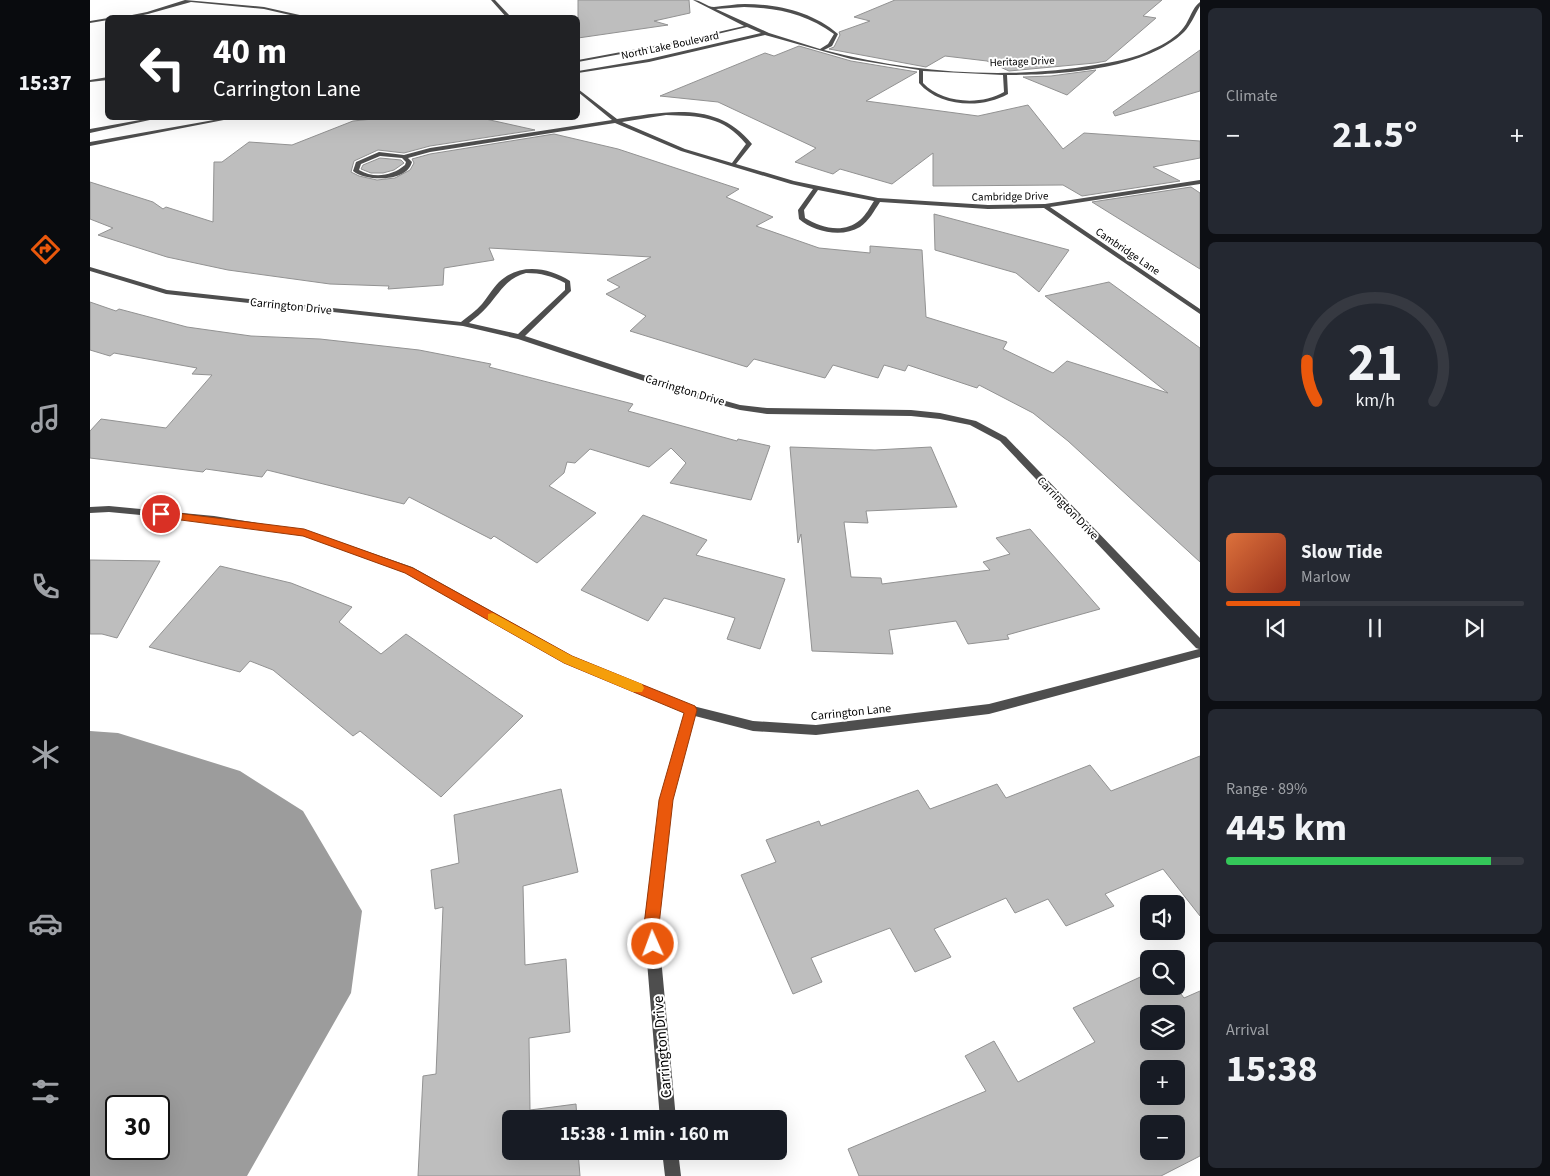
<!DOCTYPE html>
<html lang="en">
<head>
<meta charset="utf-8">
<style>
	:root { --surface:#171b24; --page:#242831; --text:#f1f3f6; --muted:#9ea1a6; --line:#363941; --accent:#ea580c }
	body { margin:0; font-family:"Source Sans 3",sans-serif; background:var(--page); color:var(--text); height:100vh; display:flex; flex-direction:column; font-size:19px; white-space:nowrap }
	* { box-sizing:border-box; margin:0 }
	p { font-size:16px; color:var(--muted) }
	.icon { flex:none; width:28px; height:28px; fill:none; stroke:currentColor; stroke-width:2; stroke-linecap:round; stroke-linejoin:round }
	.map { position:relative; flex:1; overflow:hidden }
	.panel { display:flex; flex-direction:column; gap:8px; padding:8px; background:#0d0f14; width:350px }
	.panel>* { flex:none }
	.guide { position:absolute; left:15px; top:15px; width:475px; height:105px; border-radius:8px; box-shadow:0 5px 20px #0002; background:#202124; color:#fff; overflow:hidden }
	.controls { position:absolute; left:1050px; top:895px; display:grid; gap:10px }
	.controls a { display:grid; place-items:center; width:45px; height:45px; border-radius:8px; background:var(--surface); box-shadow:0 5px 20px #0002; font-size:25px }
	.speed { position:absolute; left:15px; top:1095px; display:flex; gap:10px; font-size:25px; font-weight:700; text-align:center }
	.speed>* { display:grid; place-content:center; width:65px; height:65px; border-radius:50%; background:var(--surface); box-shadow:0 5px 20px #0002; line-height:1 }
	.speed .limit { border:2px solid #111; border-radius:8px; background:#fff; color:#111 }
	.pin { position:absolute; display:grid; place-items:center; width:42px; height:42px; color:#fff; margin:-21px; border:2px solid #fff; border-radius:50%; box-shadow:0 1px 5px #0007 }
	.me { position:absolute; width:55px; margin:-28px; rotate:358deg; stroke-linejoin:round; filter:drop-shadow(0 0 4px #0008) }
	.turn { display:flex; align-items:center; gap:18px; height:105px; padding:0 25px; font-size:22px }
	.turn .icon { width:65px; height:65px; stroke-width:2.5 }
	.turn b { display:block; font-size:35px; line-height:42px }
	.big { font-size:38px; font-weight:700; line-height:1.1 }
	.panel .widget { flex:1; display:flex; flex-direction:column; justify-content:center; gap:8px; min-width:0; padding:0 18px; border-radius:8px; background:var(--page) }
	.panel .dial { align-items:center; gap:0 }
	.dial svg { height:130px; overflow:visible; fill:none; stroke:var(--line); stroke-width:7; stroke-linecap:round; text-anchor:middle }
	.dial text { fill:var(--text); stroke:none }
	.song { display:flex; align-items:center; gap:15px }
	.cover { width:60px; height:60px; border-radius:8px; background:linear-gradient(135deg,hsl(20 70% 55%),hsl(10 70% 35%)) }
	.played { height:5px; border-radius:2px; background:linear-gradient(90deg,var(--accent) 25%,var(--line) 25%) }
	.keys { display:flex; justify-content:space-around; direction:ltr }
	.heat { display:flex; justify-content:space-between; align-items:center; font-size:28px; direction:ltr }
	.charge { height:8px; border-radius:4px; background:linear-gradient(90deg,#34c759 89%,var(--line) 0) }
	.trip { position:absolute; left:412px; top:1110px; width:285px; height:50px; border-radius:8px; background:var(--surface); box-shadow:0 5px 20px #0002; font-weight:700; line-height:50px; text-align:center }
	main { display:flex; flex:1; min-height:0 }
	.tab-bar { display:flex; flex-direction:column; width:90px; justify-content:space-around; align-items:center; background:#090b0e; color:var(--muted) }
	.tab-bar .icon { width:35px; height:35px }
	.tab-bar .selected { color:var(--accent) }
	.tab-bar b { font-size:22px; color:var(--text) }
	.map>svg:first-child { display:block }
</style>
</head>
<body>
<main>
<nav class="tab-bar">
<b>15:37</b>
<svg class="icon selected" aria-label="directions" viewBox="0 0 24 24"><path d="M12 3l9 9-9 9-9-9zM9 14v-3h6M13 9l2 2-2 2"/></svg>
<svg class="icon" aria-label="music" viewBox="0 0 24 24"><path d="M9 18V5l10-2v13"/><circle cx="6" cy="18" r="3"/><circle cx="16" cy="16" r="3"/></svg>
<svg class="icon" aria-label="phone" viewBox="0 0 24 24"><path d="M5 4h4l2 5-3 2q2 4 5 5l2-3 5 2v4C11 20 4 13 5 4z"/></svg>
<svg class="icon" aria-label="climate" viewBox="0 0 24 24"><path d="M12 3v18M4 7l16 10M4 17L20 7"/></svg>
<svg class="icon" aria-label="car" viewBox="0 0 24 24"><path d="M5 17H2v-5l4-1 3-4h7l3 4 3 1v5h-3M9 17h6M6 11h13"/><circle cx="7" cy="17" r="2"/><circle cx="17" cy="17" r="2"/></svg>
<svg class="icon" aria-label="filters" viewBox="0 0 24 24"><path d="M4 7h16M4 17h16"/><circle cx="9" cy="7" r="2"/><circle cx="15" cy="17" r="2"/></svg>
</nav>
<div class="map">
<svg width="1110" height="1176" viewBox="0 0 1110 1176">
	<rect width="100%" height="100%" fill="#fff"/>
	<!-- water -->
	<path fill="#9c9c9c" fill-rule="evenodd" d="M0 731 28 733 150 771 213 811 272 911 261 993 157 1176H0ZM26 1106H69V1149H26Z"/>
	<!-- building -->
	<path fill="#bebebe" stroke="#929292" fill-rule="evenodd" d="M488 0H599L600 13 564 21 578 25 488 38Z
		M805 0H1072L1053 16 1066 18 1016 61 1005 63 919 71 897 61 855 56 836 67 739 49 744 47 750 35 749 32 780 21 764 17Z
		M709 46 761 61 827 72 776 101 888 116 938 105 973 149 994 133 1110 141V158L1063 167 1090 181 992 196 973 185 843 186V153L802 184 750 169 743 174 705 162 726 148 628 102 570 96 675 53 684 56Z
		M1110 50V91L1025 116 1023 112Z
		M1006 70 977 95 933 77 961 76Z
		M293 118H391L445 130 340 146 314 153 288 150 264 161 261 172 269 176 287 180 305 178 320 170 324 163 322 159 340 154 464 134 528 149 649 189 636 197 683 217 666 226 729 248 780 253V246L832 250 836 317 917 342 913 349 963 373 977 361 1078 393 955 296 1019 282 1110 348V562L978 441 943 413 889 385 887 388 818 365 815 371 794 365 788 378 743 365 735 378 664 359 657 367 540 331 556 316 516 294 530 287 517 280 561 257 399 248 404 260 354 268 353 285 298 289 299 286 240 284 138 270 77 257 8 235 23 228 0 219V182L63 202 73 209 76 207 123 222 124 162H132L159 142 202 145 263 121Z
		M290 158 311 160 314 163 304 170 293 173H281L271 169 273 165Z
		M1101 187 1110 193V269L1002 202Z
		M844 214 979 250 949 292 926 273 845 250Z
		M0 302 26 311 29 309 97 327 161 336 230 339 329 350 401 364 399 367 543 404 538 411 647 441 648 439 680 446 661 500 580 483 596 463 581 448 559 467 500 449 485 463 477 462 474 473 459 486 506 513 447 563 404 536 401 539 319 497 314 504 177 470 172 477 116 469 113 472 0 458V431L11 419 76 428 122 375 102 374 107 368 24 353 20 356 0 350Z
		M700 447 785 450 841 447 867 507 776 511 778 523 754 522 761 577 791 578 792 584 900 570 893 562 920 554 906 538 940 529 1010 609 917 635 919 639 878 644 866 621 799 630 803 654 722 651 711 534 708 543Z
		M553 515 617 540 606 555 695 579 670 649 637 639 645 618 574 598 558 621 491 590Z
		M0 560 70 561 27 638 12 634H0Z
		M130 566 201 583 262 607 249 622 291 654 316 634 433 716 351 797 270 731 263 736 183 670 160 661 150 672 59 647Z
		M1110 756V916L1073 869 1015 894 1024 906 976 926 958 899 925 913 916 898 844 929 861 957 825 972 800 928 721 958 732 982 703 994 651 875 686 862 676 840 729 821 731 826 828 790 840 809 907 784 916 798 1000 765 1021 791Z
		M471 789 488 872 433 886 435 965 476 959 480 1032 439 1038 440 1110 486 1104 487 1119H421V1151H488L490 1176H328L333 1076 346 1074 353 907 345 909 341 870 369 863 364 815Z
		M1059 973V986H1085L1094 998 1110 991V1156L1071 1176H769L758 1149 896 1091 875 1056 904 1041 928 1082 1005 1042 983 1008ZM1059 1014H1086V1041H1059ZM1059 1069H1086V1096H1059ZM1059 1124H1086V1151H1059Z"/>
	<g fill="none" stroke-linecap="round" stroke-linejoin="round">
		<!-- street -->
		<path fill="#4e4e4e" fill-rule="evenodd" d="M95 0 174 7 223 18H213L174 9 101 2 58 14 39 18H27L57 12Z
			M401 0H405L422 18H417Z
			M603 0C611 0 617 7 624 7 635 6 645 4 655 4 688 4 723 12 748 34L742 46 734 50C821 73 916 80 1005 65 1024 62 1046 58 1063 49 1073 45 1088 36 1094 27 1100 19 1102 8 1110 2V6C1105 14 1101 25 1094 32 1055 70 969 75 917 75L918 94C892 109 849 107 829 83V70L761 59 675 35 559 62 488 73V71L559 59 671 33 657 27 585 44 488 62V60L585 42 654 26ZM654 7C688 8 716 14 744 34L738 44 730 49 679 33 626 9ZM833 71 913 75 914 92C890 106 852 103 833 83Z
			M18 18V20L0 23V21Z
			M18 77V80L0 82V80Z
			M488 89 527 119C575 112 627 100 662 144L646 164 704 181 788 198 898 205 955 204 1110 180V184L960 207 1110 309V314L954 208 898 209 790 202C784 211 779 221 770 227 752 238 724 232 709 219L708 210 723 189 701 184 591 151 525 123 340 152 318 158 322 162C317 182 277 182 263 171L266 162 289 152 314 155 340 148 522 120 488 92ZM576 115C610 116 633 116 656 144L642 163 595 149 532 122ZM290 156 312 158 316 162 315 165C302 176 284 179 269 170L271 164ZM728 190 784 201C780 207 776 215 770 220 754 234 731 228 715 218L714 210Z
			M61 118H69L0 133V129Z
			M135 118H144L0 146V142Z
			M0 267 77 290 371 322C378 316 386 311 392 304 398 297 402 289 409 282 429 263 458 267 480 281L481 291 435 336 611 394 650 405 677 408 821 410 850 413 886 421 916 437 1110 638V657L899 714 726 735 663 731 605 716 582 800 568 925 586 1119H570L554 925 570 800 595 712 474 662 316 573 214 536 124 522 19 512 0 513V507L19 506 124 516 218 531 322 567 482 656 603 706 663 721 726 725 899 704 1109 649 1106 648 910 441 880 425 850 419 821 416 677 414 650 410 605 398 428 339 373 326 76 294 0 271ZM436 273C451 273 462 276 475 283V290L428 334 379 323C385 318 392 313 397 307 410 293 416 278 436 273Z
			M572 1151H588L591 1176H575Z"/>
	</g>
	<!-- route -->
	<path fill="#ea580c" stroke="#983908" d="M71 511 214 529 323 568 482 656 605 706 607 710 583 800 569 925 571 944 568 950 563 952 557 950 554 925 569 800 594 713 474 663 315 573 213 536 68 517 66 514Z"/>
	<!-- slow -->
	<path fill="#f59e0b" d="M403 613 482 656 552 684 554 688 552 692H543L474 663 398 620V614Z"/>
	<g text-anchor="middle" stroke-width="4" stroke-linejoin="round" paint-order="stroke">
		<!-- far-street labels -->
		<g font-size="11" fill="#000" stroke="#fff">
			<text transform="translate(580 45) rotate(-12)" y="4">North Lake Boulevard</text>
			<text transform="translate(932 61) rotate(-2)" y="4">Heritage Drive</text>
			<text transform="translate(920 196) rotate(-1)" y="4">Cambridge Drive</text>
			<text transform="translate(1038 251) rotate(34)" y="4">Cambridge Lane</text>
		</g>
		<!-- street labels -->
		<g font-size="12" fill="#000" stroke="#fff">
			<text transform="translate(201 306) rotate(6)" y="4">Carrington Drive</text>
			<text transform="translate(595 390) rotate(17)" y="4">Carrington Drive</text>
			<text transform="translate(978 508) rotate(46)" y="4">Carrington Drive</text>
			<text transform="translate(761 712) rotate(-6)" y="4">Carrington Lane</text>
		</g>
		<!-- near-street labels -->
		<g font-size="15" fill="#000" stroke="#fff">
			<text transform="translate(572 1047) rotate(-95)" y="5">Carrington Drive</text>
		</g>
	</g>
</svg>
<div class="controls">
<a><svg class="icon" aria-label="sound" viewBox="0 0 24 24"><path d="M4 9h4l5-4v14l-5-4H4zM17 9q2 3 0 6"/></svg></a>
<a><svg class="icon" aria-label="search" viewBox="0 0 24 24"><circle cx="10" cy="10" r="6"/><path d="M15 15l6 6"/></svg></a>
<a><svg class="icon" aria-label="layers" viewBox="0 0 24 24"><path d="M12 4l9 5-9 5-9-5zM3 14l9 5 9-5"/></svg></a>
<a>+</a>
<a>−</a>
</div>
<div class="speed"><div class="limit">30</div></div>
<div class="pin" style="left:71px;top:514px;background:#d93025"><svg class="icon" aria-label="arrive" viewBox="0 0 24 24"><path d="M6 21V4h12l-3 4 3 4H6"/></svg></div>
<svg class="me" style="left:563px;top:944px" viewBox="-20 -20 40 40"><circle r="17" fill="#ea580c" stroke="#fff" stroke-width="3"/><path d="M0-11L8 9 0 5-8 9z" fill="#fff"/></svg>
<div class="trip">15:38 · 1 min · 160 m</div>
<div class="guide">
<div class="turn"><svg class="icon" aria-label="left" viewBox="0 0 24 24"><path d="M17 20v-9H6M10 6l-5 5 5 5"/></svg><div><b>40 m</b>Carrington Lane</div></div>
</div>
</div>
<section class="panel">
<div class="widget"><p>Climate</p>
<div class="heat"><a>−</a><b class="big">21.5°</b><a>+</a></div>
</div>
<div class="widget dial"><svg viewBox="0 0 100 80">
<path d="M14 69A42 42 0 1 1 86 69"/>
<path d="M14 69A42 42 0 0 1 8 44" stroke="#ea580c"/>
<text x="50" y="56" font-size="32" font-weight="700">21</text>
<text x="50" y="72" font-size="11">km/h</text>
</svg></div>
<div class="widget">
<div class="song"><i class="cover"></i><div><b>Slow Tide</b><p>Marlow</p></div></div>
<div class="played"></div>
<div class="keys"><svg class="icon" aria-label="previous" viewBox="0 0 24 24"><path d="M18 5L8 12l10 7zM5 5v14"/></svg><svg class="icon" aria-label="pause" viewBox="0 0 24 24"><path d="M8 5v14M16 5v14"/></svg><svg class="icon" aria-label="next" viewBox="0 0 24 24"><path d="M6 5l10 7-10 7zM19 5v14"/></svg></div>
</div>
<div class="widget"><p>Range · 89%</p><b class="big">445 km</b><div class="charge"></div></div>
<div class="widget"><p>Arrival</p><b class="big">15:38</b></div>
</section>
</main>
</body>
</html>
